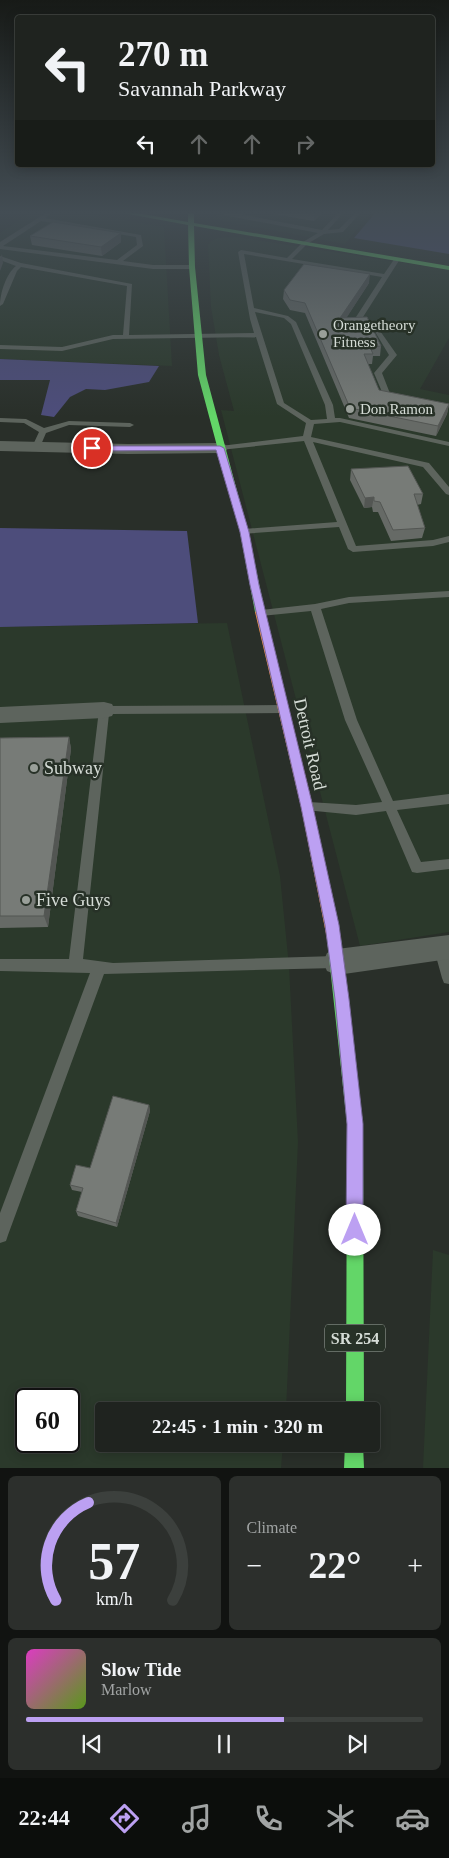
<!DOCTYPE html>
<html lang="en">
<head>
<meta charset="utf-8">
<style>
	:root { --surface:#1f231f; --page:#2c2f2c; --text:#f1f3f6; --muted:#a1a4a4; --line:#3c403d; --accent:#bca0f2 }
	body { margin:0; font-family:Georgia,serif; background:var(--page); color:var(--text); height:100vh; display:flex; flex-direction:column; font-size:19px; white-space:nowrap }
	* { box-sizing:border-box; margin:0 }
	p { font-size:16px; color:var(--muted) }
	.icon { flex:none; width:28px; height:28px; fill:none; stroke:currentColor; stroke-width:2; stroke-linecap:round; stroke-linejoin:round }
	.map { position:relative; height:1468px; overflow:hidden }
	.side { display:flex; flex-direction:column; gap:8px; padding:8px; background:#111311; flex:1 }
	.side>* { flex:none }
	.guide { position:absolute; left:15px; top:15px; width:420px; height:152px; border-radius:5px; box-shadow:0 2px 12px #0003,0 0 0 1px var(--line); background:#1f231f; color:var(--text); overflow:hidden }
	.speed { position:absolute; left:15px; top:1388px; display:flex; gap:10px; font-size:25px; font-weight:700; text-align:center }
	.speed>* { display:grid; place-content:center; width:65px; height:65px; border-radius:50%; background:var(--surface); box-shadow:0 2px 12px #0003,0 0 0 1px var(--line); line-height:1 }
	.speed .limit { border:2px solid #111; border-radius:8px; background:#fff; color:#111 }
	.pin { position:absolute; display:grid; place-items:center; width:42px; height:42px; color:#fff; margin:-21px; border:2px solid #fff; border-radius:50%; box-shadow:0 1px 5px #0007 }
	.me { position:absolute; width:55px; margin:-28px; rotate:0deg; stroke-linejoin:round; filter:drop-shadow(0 0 4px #0008) }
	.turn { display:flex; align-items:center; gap:18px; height:105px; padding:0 20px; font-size:22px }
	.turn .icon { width:65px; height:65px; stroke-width:2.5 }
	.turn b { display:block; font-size:35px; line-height:42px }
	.lanes { display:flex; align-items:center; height:48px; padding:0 20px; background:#0003; justify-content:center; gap:25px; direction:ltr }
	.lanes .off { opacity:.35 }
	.big { font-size:38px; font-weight:700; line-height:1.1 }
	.side .card { flex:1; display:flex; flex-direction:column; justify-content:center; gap:8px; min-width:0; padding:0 18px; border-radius:8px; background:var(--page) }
	.side .dial { align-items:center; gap:0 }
	.dial svg { height:130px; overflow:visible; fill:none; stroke:var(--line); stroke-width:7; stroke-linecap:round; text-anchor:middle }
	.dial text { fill:var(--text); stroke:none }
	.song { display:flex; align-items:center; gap:15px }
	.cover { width:60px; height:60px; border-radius:8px; background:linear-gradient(135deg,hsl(310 70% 55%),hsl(90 70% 35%)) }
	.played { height:5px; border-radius:2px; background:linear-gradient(90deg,var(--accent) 65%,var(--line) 65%) }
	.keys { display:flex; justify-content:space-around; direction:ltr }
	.heat { display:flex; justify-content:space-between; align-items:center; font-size:28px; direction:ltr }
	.side .tiles { flex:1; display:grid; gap:8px; grid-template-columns:1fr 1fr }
	.card:last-child { grid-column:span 2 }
	.trip { position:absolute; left:95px; top:1402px; width:285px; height:50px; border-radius:5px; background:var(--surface); box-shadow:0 2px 12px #0003,0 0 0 1px var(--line); font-weight:700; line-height:50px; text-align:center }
	.tabs { display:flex; height:80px; justify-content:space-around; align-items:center; background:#0c0e0c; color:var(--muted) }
	.tabs .icon { width:35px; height:35px }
	.tabs .on { color:var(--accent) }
	.tabs b { font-size:22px; color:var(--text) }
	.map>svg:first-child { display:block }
</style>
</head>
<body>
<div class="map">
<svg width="449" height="1468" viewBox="0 0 449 1468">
	<rect width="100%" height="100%" fill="#292f29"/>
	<!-- built -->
	<path fill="#2b392b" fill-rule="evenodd" d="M33 211H71L164 227 172 366 0 359V233Z
		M217 211H372L345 244 218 220Z
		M237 237 449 270V338L420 389 449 395V932L360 946 221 410 234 411 219 355 211 307 208 245 211 241 218 238Z
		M227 623 280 876 289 966 298 1142 286 1411H104V1444H283L281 1468H0V627ZM26 1399H69V1441H26Z
		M433 1250 449 1255V1468H423Z"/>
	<!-- forest -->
	<path fill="#4d4d7b" d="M377 211H449V254L354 238Z
		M0 359 159 366 149 382 105 390 86 389 70 397 54 417 41 415 50 380H0Z
		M0 528 187 531 198 623 0 627Z"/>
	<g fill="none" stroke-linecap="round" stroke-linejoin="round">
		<!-- lane -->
		<path fill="#5d645d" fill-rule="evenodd" d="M49 211H55L45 218 141 235 143 246 123 261 153 265H192L195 267 192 269H153L0 249V242ZM41 221 136 237 137 245 117 260 3 246Z
			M225 211 322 230 340 211H345L328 230 339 229 357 211H362L343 232 324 234 307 244 292 259 384 274 395 258 400 259 363 317 378 328 397 355 382 373 391 396 400 399 396 401 385 399 374 373 389 355 374 330 356 317 382 277 244 254 254 308 288 316 296 322 333 405 335 418H340L449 442V446L340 422 314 424 311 437 429 463 449 487V495L446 494 423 467 313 442 356 546 433 540 449 536V542L433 546 353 552 348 549 339 527 241 534 240 532 244 529 337 522 304 441 220 450 216 448 220 446 303 436 306 423 277 404 256 337 113 339 62 351 0 349V345L62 347 113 335H123L127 286 21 267 17 271 3 304 0 306C0 293 6 274 16 266L0 260V256L21 263 132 284 129 335 254 333 250 319 238 252 241 250 287 258 303 242 318 233 223 215ZM255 312 284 318 291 324 325 405 327 419 311 420 284 403Z
			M0 418 26 419 44 428 69 421 130 423 134 425 130 427 69 425 46 433 40 447 36 449 32 447 39 432 24 423 0 422Z
			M449 591V597L349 603 321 609 357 720 393 801 449 794V804L397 810 421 862 449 859V869L417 873 412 872 386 811 356 815 305 810 303 807 305 804 309 802 356 805 382 802 345 720 311 611 261 616 256 613 261 610 315 604 349 597Z
			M284 705 289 709 284 713 109 714 83 959 113 963 335 956 340 958 342 962 340 966 335 968 104 974 8 1235 6 1241 0 1243V1213L90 973 0 971V959H69L99 710 104 706Z
			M441 943 446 945 449 953V984L444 983 442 978 434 949 436 945Z"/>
		<!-- street -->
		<path fill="#5d645d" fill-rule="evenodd" d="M0 441 128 444 220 443 226 445 228 448 226 451 220 453 128 454 0 451Z
			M104 702 112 704 115 710 112 716 104 718 0 723V707Z
			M449 935V959L337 975 327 971 323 962 327 953 337 949Z"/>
		<!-- fast -->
		<path fill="#63d668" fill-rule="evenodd" d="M112 211H126L188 222V211H194V223L449 266V270L194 226 195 267 206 375 248 532 265 612 263 614 260 615 255 612 240 532 198 375 189 267 188 225Z
			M334 933 339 935 341 939 363 1124 364 1411H346L347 1124 327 939 329 935Z
			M345 1444H363L364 1468H344Z"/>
		<!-- slow -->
		<path fill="#ff974d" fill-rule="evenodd" d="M260 609 265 612 313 807 341 939 339 943 334 945 329 943 327 939 301 807 255 612Z"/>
	</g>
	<!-- wall -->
	<path fill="#666a66" d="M256 211H324L314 221Z
		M30 236 121 242 102 256 32 245Z
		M369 283 346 318 381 346 380 356H373L372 364H368L379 390 449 404 447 414 436 436 349 418 305 313 290 310 283 299 284 290Z
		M351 469 423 494 421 504 417 505 425 528 422 538 391 541 378 512H373L372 507 364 508 350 480Z
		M69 737 71 749 48 927 0 928V738Z
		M149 1105 150 1111 117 1227 78 1216 76 1211 82 1192 72 1190 70 1185 90 1168Z"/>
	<!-- shaded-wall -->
	<path fill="#535653" d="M317 211H324L314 221V215Z
		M121 233V242L102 256 101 247Z
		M2 254 3 263 0 271V259Z
		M370 274 369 283 340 328V318Z
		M449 404 447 414 436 436 438 426Z
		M374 497 372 507 364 508 365 498Z
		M69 737 71 749 48 927 44 916Z
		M149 1105 150 1111 117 1227 116 1223Z"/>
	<!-- building -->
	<path fill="#777b77" stroke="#535653" d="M294 211H317L314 215Z
		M53 222 121 233 101 247 30 236Z
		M304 264 370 274 340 318 367 317 381 346 370 347 373 354H364L379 390 449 404 438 426 350 408 305 303 290 300 284 290Z
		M408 466 423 494H414L425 528 393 530 380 502 374 501V497L365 498 351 469Z
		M69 737 44 916H0V738Z
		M113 1096 149 1105 116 1223 76 1211 83 1188 70 1185 76 1165 90 1168Z"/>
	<!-- sky -->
	<linearGradient id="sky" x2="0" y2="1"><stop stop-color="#171a17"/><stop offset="0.51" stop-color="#434d54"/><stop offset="1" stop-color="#434d54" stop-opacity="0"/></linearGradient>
	<rect width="449" height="417" fill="url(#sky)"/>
	<!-- route -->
	<path fill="#bca0f2" stroke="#7a689d" d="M89 446H220L224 448 249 532 259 585 313 807 339 925 349 999 363 1124V1230L361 1236 355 1238 349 1236 346 1230 347 1124 335 999 325 925 301 807 250 585 240 532 216 450 92 451 88 448Z"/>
	<!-- markers -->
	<g fill="#999f99" stroke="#273127" stroke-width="2">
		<circle cx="323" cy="334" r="5"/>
		<circle cx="350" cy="409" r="5"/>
		<circle cx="34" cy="768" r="5"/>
		<circle cx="26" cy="900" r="5"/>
	</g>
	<g text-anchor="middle" stroke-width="5" stroke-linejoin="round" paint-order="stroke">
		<!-- far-poi labels -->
		<g font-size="15" fill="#d5dcd6" stroke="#273127" text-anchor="start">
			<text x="333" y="330">Orangetheory<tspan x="333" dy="17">Fitness</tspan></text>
			<text x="360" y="414">Don Ramon</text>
		</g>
		<!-- shield labels -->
		<rect fill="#273127" stroke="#a1a9a2" stroke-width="1" x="325" y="1324.5" width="60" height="27" rx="4"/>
		<g font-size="16" font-weight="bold" fill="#d5dcd6">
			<text x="355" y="1344">SR 254</text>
		</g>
		<!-- street labels -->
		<g font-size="18" fill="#d5dcd6" stroke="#273127">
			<text transform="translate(310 744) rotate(77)" y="6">Detroit Road</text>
		</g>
		<!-- poi labels -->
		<g font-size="18" fill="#d5dcd6" stroke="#273127" text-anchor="start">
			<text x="44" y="774">Subway</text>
			<text x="36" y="906">Five Guys</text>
		</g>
	</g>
</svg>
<div class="speed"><div class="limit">60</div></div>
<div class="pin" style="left:92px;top:448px;background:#d93025"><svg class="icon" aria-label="arrive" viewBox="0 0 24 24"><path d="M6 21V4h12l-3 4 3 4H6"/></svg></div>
<svg class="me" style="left:355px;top:1230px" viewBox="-20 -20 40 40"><circle r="19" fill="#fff"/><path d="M0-13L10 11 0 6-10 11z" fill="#bca0f2"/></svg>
<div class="trip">22:45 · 1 min · 320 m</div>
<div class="guide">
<div class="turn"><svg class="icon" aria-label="left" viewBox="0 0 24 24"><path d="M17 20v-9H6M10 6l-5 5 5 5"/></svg><div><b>270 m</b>Savannah Parkway</div></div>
<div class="lanes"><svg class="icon" aria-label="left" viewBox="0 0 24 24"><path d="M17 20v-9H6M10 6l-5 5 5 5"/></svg><svg class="icon off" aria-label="ahead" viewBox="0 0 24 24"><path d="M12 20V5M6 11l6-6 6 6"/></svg><svg class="icon off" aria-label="ahead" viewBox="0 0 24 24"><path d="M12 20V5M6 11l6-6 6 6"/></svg><svg class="icon off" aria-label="right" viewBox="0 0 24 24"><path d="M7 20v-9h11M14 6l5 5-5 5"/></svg></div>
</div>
</div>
<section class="side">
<div class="tiles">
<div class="card dial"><svg viewBox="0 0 100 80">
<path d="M14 69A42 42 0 1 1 86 69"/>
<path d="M14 69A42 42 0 0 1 34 9" stroke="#bca0f2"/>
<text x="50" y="56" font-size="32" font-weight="700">57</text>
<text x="50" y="72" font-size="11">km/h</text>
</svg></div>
<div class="card"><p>Climate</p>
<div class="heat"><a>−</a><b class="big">22°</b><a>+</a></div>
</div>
<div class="card">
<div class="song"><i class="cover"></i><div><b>Slow Tide</b><p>Marlow</p></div></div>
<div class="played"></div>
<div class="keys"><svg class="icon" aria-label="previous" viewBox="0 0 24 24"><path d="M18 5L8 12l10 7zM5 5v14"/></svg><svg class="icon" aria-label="pause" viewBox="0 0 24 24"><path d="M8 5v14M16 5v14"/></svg><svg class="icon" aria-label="next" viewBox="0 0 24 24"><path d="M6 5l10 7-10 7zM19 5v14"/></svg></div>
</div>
</div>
</section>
<nav class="tabs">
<b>22:44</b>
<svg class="icon on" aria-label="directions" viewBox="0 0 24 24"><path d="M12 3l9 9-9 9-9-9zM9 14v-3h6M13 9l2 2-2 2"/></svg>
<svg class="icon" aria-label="music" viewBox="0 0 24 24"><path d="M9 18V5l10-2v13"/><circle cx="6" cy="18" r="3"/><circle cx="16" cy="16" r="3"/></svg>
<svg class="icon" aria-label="phone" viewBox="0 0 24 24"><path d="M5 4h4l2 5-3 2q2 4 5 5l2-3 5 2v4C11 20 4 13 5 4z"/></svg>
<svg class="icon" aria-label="climate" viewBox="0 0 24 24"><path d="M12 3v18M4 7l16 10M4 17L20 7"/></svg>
<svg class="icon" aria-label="car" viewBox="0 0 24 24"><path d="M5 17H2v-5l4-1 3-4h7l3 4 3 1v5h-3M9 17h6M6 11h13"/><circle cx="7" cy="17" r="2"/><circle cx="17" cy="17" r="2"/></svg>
</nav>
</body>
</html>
